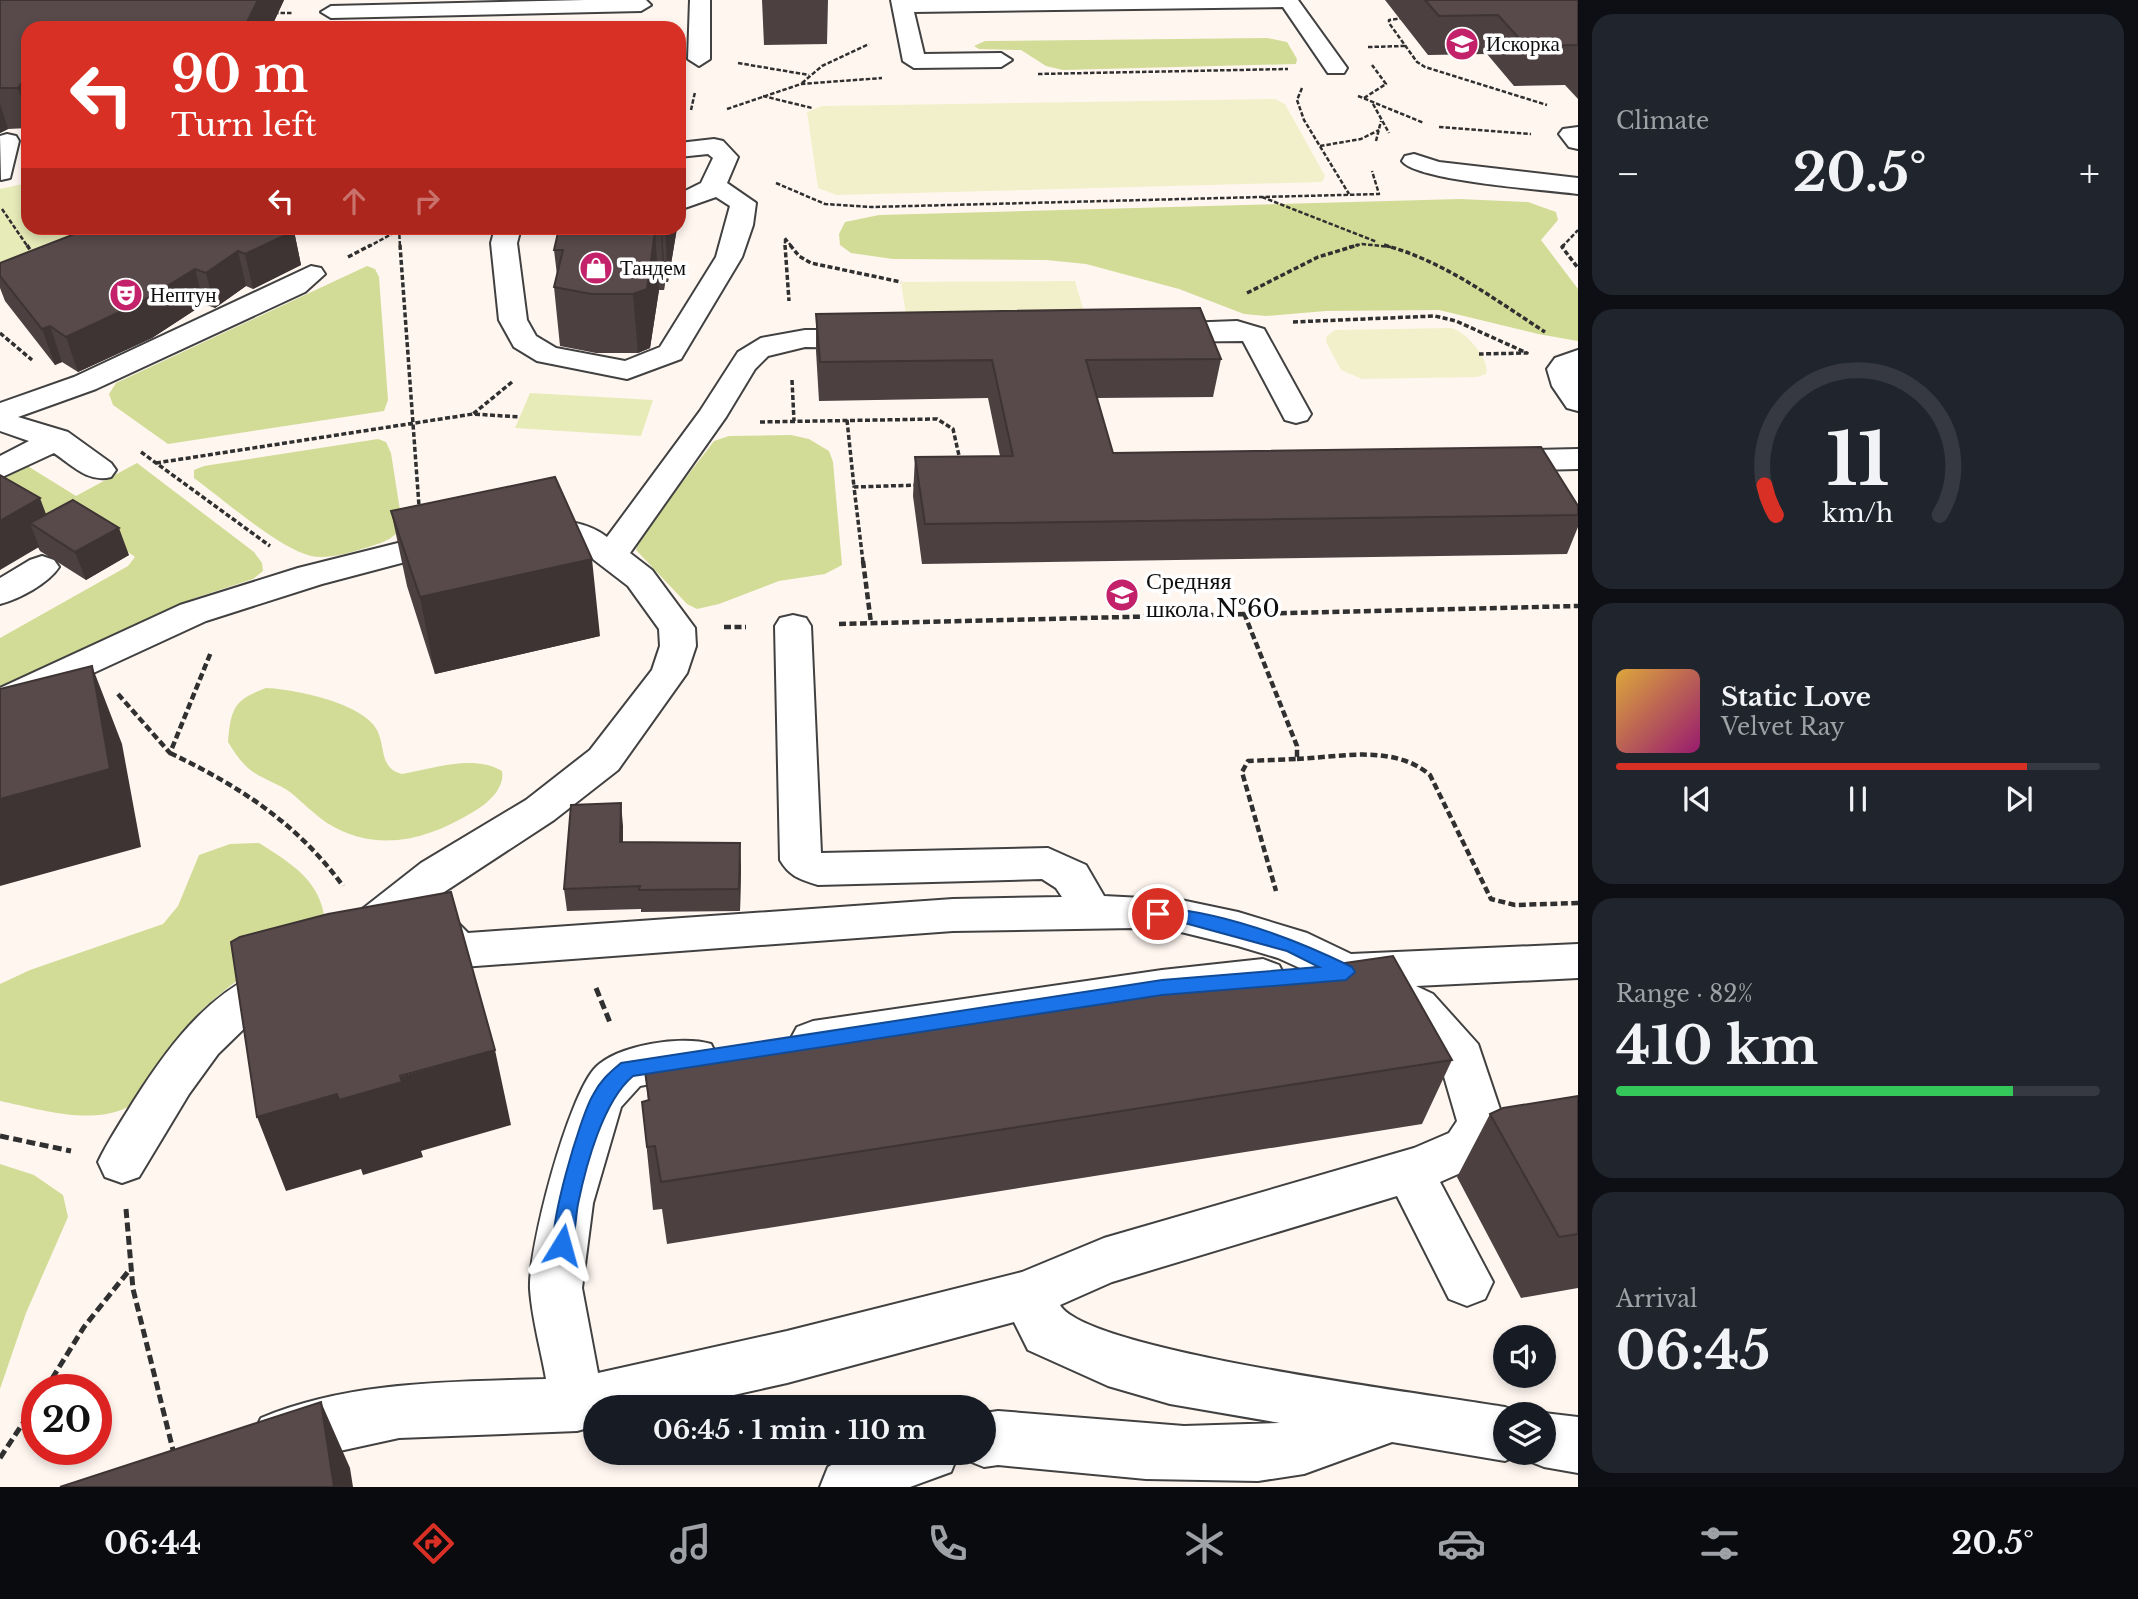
<!DOCTYPE html>
<html lang="en">
<head>
<meta charset="utf-8">
<style>
	:root { --surface:#171b24; --page:#20242c; --text:#f1f3f6; --muted:#9ea1a6; --line:#363941; --accent:#d93025 }
	body { margin:0; font-family:"Libre Baskerville",serif; background:var(--page); color:var(--text); height:100vh; display:flex; flex-direction:column; font-size:26px; white-space:nowrap }
	* { box-sizing:border-box; margin:0 }
	p { font-size:23px; color:var(--muted) }
	.icon { flex:none; width:38px; height:38px; fill:none; stroke:currentColor; stroke-width:2; stroke-linecap:round; stroke-linejoin:round }
	.map { position:relative; flex:1; overflow:hidden }
	.details { display:flex; flex-direction:column; gap:14px; padding:14px; background:#0d0f14; width:560px }
	.details>* { flex:none }
	.hud { position:absolute; left:21px; top:21px; width:665px; height:214px; border-radius:21px; box-shadow:0 4px 10px #0003; background:#d93025; color:#fff; overflow:hidden }
	.fabs { position:absolute; left:1493px; top:1325px; display:grid; gap:14px }
	.fabs a { display:grid; place-items:center; width:63px; height:63px; border-radius:50%; background:var(--surface); box-shadow:0 4px 10px #0003; font-size:35px }
	.speed { position:absolute; left:21px; top:1374px; display:flex; gap:14px; font-size:35px; font-weight:700; text-align:center }
	.speed>* { display:grid; place-content:center; width:91px; height:91px; border-radius:50%; background:var(--surface); box-shadow:0 4px 10px #0003; line-height:1 }
	.speed .limit { border:10px solid #d22; background:#fff; color:#111 }
	.pin { position:absolute; display:grid; place-items:center; width:60px; height:60px; color:#fff; margin:-30px; border:4px solid #fff; border-radius:50%; box-shadow:0 2px 7px #0007 }
	.me { position:absolute; width:77px; margin:-38px; rotate:8deg; stroke-linejoin:round; filter:drop-shadow(0 0 5px #0008) }
	.turn { display:flex; align-items:center; gap:24px; height:147px; padding:0 35px; font-size:32px }
	.turn .icon { width:91px; height:91px; stroke-width:2.5 }
	.turn b { display:block; font-size:49px; line-height:60px }
	.lanes { display:flex; align-items:center; height:66px; padding:0 35px; background:#0003; justify-content:center; gap:35px; direction:ltr }
	.lanes .off { opacity:.35 }
	.big { font-size:52px; font-weight:700; line-height:1.1 }
	.details .widget { flex:1; display:flex; flex-direction:column; justify-content:center; gap:10px; min-width:0; padding:0 24px; border-radius:21px; background:var(--page) }
	.details .dial { align-items:center; gap:0 }
	.dial svg { height:182px; overflow:visible; fill:none; stroke:var(--line); stroke-width:7; stroke-linecap:round; text-anchor:middle }
	.dial text { fill:var(--text); stroke:none }
	.song { display:flex; align-items:center; gap:21px }
	.cover { width:84px; height:84px; border-radius:10px; background:linear-gradient(135deg,hsl(40 70% 55%),hsl(320 70% 35%)) }
	.played { height:7px; border-radius:4px; background:linear-gradient(90deg,var(--accent) 85%,var(--line) 85%) }
	.keys { display:flex; justify-content:space-around; direction:ltr }
	.heat { display:flex; justify-content:space-between; align-items:center; font-size:38px; direction:ltr }
	.charge { height:10px; border-radius:5px; background:linear-gradient(90deg,#34c759 82%,var(--line) 0) }
	.trip { position:absolute; left:583px; top:1395px; width:413px; height:70px; border-radius:35px; background:var(--surface); box-shadow:0 4px 10px #0003; font-weight:700; line-height:70px; text-align:center }
	.tabs { display:flex; height:112px; justify-content:space-around; align-items:center; background:#090b0e; color:var(--muted) }
	.tabs .icon { width:49px; height:49px }
	.tabs .active { color:var(--accent) }
	.tabs b { font-size:32px; color:var(--text) }
	main { display:flex; flex:1; min-height:0 }
	.map>svg:first-child { display:block }
</style>
</head>
<body>
<main>
<div class="map">
<svg width="1578" height="1487" viewBox="0 0 1578 1487">
	<rect width="100%" height="100%" fill="#fff6f0"/>
	<!-- green -->
	<path fill="#e7ebb8" d="M28 183V228H96L0 265V189Z
		M530 393 653 400 641 436 515 428Z"/>
	<!-- forest -->
	<path fill="#d2dc97" d="M1267 38 1287 42 1297 59 1296 64 1063 70 1046 66 1021 50 979 49 974 46 985 41Z
		M1460 199 1528 202 1556 212 1558 220 1541 240 1578 289V341L1538 334 1439 310 1326 311 1266 316 1244 314 1179 289 1086 264 1046 260 893 259 851 253 840 245 839 234 845 222 879 215Z
		M367 266 375 269 379 277 388 400 384 411 168 444 113 405 109 394 116 383Z
		M791 435 809 439 829 451 833 462 842 565 825 574 779 581 719 604 697 609 687 604 636 550 641 536 714 441 729 436Z
		M378 439 386 442 391 453 402 523C397 539 383 542 369 547 352 552 328 560 311 556 278 548 223 499 194 478V470L204 466Z
		M137 463 254 552 262 563 263 571 253 579 195 598 0 689V638L128 566 135 557 83 520 48 526 0 479 26 465 76 496Z
		M266 688C294 689 363 703 377 730 386 748 379 768 402 774 433 769 473 754 502 771 505 789 487 804 473 812 427 840 377 854 327 823 314 814 302 802 290 792 276 782 255 777 244 764 238 758 233 750 228 742 231 708 234 700 266 688Z
		M259 843C291 863 321 881 325 921 284 950 235 977 200 1012 178 1033 165 1062 149 1087 119 1135 44 1110 0 1101V984L30 970 163 924 178 906 199 855 230 844Z
		M0 1164 34 1175 63 1195 68 1217 26 1313 0 1389Z"/>
	<!-- pitch -->
	<path fill="#f2f0ca" d="M1275 99 1285 104 1325 176 1322 182 837 195 818 188 807 112 822 106Z
		M1075 281 1089 328 908 329 901 282Z
		M1451 328C1465 331 1491 359 1486 374L1477 377 1362 379 1341 370 1326 342 1327 336 1335 330Z"/>
	<g fill="none" stroke-linecap="round" stroke-linejoin="round">
		<defs>
			<path id="minor" d="M585 0H646L651 5 641 11 331 18 321 12 331 6Z
				M690 0H710V59L699 66 688 59Z
				M891 0H1298L1347 68 1344 73H1328L1283 7 914 12 924 54 1001 53 1012 60 1001 67 914 68 903 61Z
				M1578 127V149L1569 147 1559 134 1563 129Z
				M7 134 16 136 19 141 10 178 1 180 0 136Z
				M714 139 723 141 738 157 727 183 756 203 753 225 742 257 681 359 627 379 537 361 514 347 499 320 491 243 495 228H521L517 243 527 320 536 336 556 348 625 361 660 347 716 257 730 206 716 197 679 210V194L701 183 713 158 708 154 679 157V143Z
				M1414 154 1439 162 1578 178V194C1548 190 1416 181 1402 161L1405 156Z
				M311 266 321 268 325 274 305 292 96 389 18 417 68 432 111 463 116 470 111 477C88 483 72 465 54 453L0 478V456L29 441 0 431V403L74 377Z
				M1237 321 1264 329 1311 414 1307 420 1296 423 1285 420 1243 341 1157 342 1147 339 1143 333 1147 327 1157 324Z
				M805 330H869L879 333 883 339 879 345 869 348 805 347 768 356 755 369 726 417 630 553 652 570 695 628 696 646 687 673 618 770 554 820 435 898 449 902 457 922 468 933 953 899 1062 897 1056 888 1042 879 818 885C800 879 790 877 780 860L775 626 780 618 793 615 806 618 811 626 821 853 1048 848 1086 865 1104 896 1181 900 1238 912 1307 933 1351 954 1578 944V978L1416 986 1433 994 1478 1044 1505 1124 1483 1163 1440 1182 1493 1282 1485 1299 1467 1306 1449 1299 1397 1196 1112 1282 1060 1305C1087 1352 1436 1395 1505 1407L1523 1414H1505V1452H1544V1414H1540L1544 1413 1578 1417V1473L1544 1467 1524 1459 1522 1454 1505 1461 1392 1442 1304 1474 1258 1481 1146 1479 998 1465 984 1467 964 1459 962 1452H984V1413L998 1411 1184 1426 1280 1423 1170 1404 1108 1386 1028 1350 1014 1322 787 1383 680 1407H595V1426L577 1431 399 1438 280 1464 261 1456 252 1437 261 1418C349 1381 451 1382 546 1379 541 1350 532 1319 530 1289 528 1249 568 1095 596 1067 618 1045 682 1035 711 1044L718 1058 711 1072 640 1086 621 1107 593 1203 582 1288 598 1373 787 1331 1022 1272 1104 1238 1414 1148 1449 1133 1457 1121 1441 1066 1401 1020 1375 1007 1369 994 1372 988 1346 989 1278 958 1238 946 1181 932 1135 928 953 931 462 967 432 952 413 916C391 934 377 954 347 945L340 933 347 921 421 863 526 800 590 750 652 670 660 646 659 629 628 586 572 543 515 537 510 530 515 523C544 516 584 519 607 537L700 411 738 352 761 338Z
				M1578 350V411L1567 408 1552 386 1547 369 1555 358Z
				M1578 449V469L1496 471 1485 468 1480 461 1485 454 1496 451Z
				M450 530 462 533 467 540 462 547 322 584 206 621 0 716V688L180 605 298 568Z
				M42 556 54 560 59 567C48 584 19 599 0 604V578L30 560Z
				M1263 959 1279 965 1285 977 1279 989 1263 995 1162 1006 813 1059 797 1053 790 1040 797 1027 813 1021 1162 970Z
				M287 961 303 967 309 979 303 991 257 1016 218 1054 189 1094 139 1177 122 1183 105 1177 98 1162C108 1141 121 1122 133 1102 173 1039 214 985 287 961Z
				M854 1452H959L951 1472 910 1487H820L828 1467Z"/>
		</defs>
		<!-- minor casing -->
		<use href="#minor" stroke="#414141" stroke-width="4"/>
		<!-- path-far3 -->
		<path stroke="#303030" stroke-width="2.5" stroke-dasharray="4.5 2" stroke-linecap="butt" d="M274 13H293
			M1404 18 1389 20V23L1417 62 1425 67 1547 105
			M1368 47 1405 46
			M738 63 809 75
			M1038 74 1288 69
			M802 83 822 66 869 44
			M1302 88 1297 100 1304 120 1349 194
			M763 96 812 108
			M1358 96 1424 123
			M1364 98 1386 84 1372 65
			M1373 104 1389 133
			M727 109 801 84 882 78
			M691 110 695 92
			M1439 127 1531 134
			M1376 141 1381 121
			M1320 146 1361 139 1379 130
			M776 183 825 204 871 207 1379 194 1372 171
			M1262 197 1377 242
			M2 209 28 247
			M399 228 400 247
			M785 238 792 247
			M785 239V247
			M368 247 399 230
			M1349 247 1362 244 1391 247
			M1562 247 1578 230"/>
		<!-- path-far2 -->
		<path stroke="#303030" stroke-width="3.5" stroke-dasharray="5 2.5" stroke-linecap="butt" d="M27 245 33 254
			M400 245 419 506
			M785 245 789 301
			M790 245 799 256 811 263 901 282
			M1384 245C1444 261 1494 299 1545 332
			M1564 245 1562 247 1578 268
			M348 257 371 245
			M1247 293 1318 257 1358 245
			M1293 322 1435 316 1456 321 1527 353 1479 354
			M0 333 32 360
			M792 380 794 421
			M512 382 473 414 520 417
			M847 420 854 487
			M760 422 937 419 953 429 960 460
			M141 452 270 546
			M156 463 473 414
			M863 562 854 487 919 485"/>
		<!-- path-far1 -->
		<path stroke="#303030" stroke-width="4.5" stroke-dasharray="7 3.5" stroke-linecap="butt" d="M863 561 871 623
			M1244 613 1297 746V759L1248 761 1242 772 1276 891
			M839 624 1578 606
			M724 627H746
			M118 694 170 753 211 652
			M170 753C239 786 297 823 343 886
			M1297 759C1340 757 1394 744 1430 775L1491 899 1515 905 1578 903"/>
		<!-- path -->
		<path stroke="#303030" stroke-width="5" stroke-dasharray="9 4.5" stroke-linecap="butt" d="M596 988 611 1025
			M0 1136 71 1151
			M126 1209 133 1289 174 1454
			M45 1390 84 1327 131 1268
			M0 1458 37 1402"/>
		<!-- minor -->
		<use href="#minor" fill="#fff" fill-rule="evenodd"/>
	</g>
	<!-- wall -->
	<path fill="#4c4040" d="M0 0H284L271 28H28V128L8 129 0 133Z
		M762 0H828L827 44 764 45Z
		M1385 0H1578V99L1565 85 1514 86 1487 54 1428 55Z
		M559 228H677L668 282H665L664 290H659L650 348 638 353H596L560 346 554 287 557 275 554 250Z
		M294 231 301 265 253 289 246 286 215 308 204 304 152 338 78 372 62 362 55 365 5 301 0 288V263Z
		M816 314 1221 359 1213 397 1097 398 1113 453 1578 506V527L1567 554 922 564 913 496 915 457 1000 456 988 398 819 401 816 351Z
		M0 475 46 515 129 555 86 580 40 551Z
		M391 511 600 636 435 674 407 586Z
		M623 826V842L741 865 740 911 641 912V909L567 911 564 889Z
		M1452 1060 1422 1124 667 1244 662 1209 653 1210 642 1102 648 1100 644 1064Z
		M1578 1096V1288L1521 1298 1457 1177 1490 1114Z"/>
	<!-- shaded-wall -->
	<path fill="#3e3434" d="M258 0H284L271 28H244Z
		M28 74V120L18 88Z
		M0 104 8 129 0 133Z
		M662 228 665 282 664 290 661 233Z
		M665 228H677L668 282Z
		M294 231 301 265 253 289 245 254Z
		M655 232 659 290 650 348 638 353 633 294Z
		M238 251 246 286 215 308 206 273Z
		M195 269 204 304 152 338 78 372 66 337Z
		M50 326 62 362 55 365 42 329Z
		M40 498 55 538 30 523 39 547 0 570V521Z
		M119 528 129 555 86 580 75 552Z
		M592 559 600 636 435 674 420 597Z
		M92 666 122 744 141 847 0 886V799Z
		M621 803 623 826 622 865 620 842Z
		M740 843 741 865 740 911 739 889Z
		M495 1050 511 1125 421 1151 423 1157 363 1175 361 1169 286 1191 257 1117Z
		M321 1402 350 1468 353 1487H334Z"/>
	<!-- building -->
	<path fill="#584a4b" stroke="#3e3434" stroke-width="2" d="M0 0H258L244 28H28V74L18 88H0Z
		M1425 0H1578V45L1526 46 1498 15 1439 16Z
		M90 228H288L294 231 245 254 238 251 206 273 195 269 141 302 66 337 50 326 42 329 0 276V263Z
		M559 228H662L661 233 655 232 647 289 633 294H591L554 287 563 250H554Z
		M1200 308 1221 359 1086 360 1113 453 1541 447 1578 506V515L925 524 915 457 1013 456 992 360 820 362 816 314Z
		M0 475 40 498 0 521Z
		M555 477 592 559 420 597 391 511Z
		M73 500 119 528 75 552 30 523Z
		M92 666 110 769 0 799V689Z
		M621 803 620 842 740 843 739 889 639 890 640 886 564 889 571 805Z
		M451 892 495 1050 400 1076 402 1082 339 1100 337 1094 257 1117 231 942 240 937 328 914Z
		M1393 956 1452 1060 661 1182 655 1146 647 1147 642 1102 649 1100 644 1064Z
		M1578 1096V1234L1559 1237 1490 1114 1503 1108Z
		M321 1402 334 1487H60Z"/>
	<!-- route -->
	<path fill="#1a73e8" stroke="#114b97" stroke-width="2" d="M1158 907C1225 913 1293 938 1352 967L1355 972 1346 980 1162 995 633 1076C603 1101 586 1165 578 1204 575 1220 576 1237 569 1252L562 1255 555 1252C546 1232 580 1117 593 1095 600 1081 609 1073 621 1063L1162 980 1319 967 1287 951 1181 922 1152 918 1149 914Z"/>
	<!-- icons -->
	<defs>
		<symbol id="school-disc" viewBox="-11 -11 22 22"><circle r="9.5" fill="#c3226a" stroke="#fff"/><path d="M0-5L7-2L0 1L-7-2ZM-4 1L0 2.5L4 1V4Q0 6-4 4Z" fill="#fff"/></symbol>
		<symbol id="shop-disc" viewBox="-11 -11 22 22"><circle r="9.5" fill="#c3226a" stroke="#fff"/><path d="M-5-2.5h2.3a2.7 3.5 0 0 1 5.4 0H5L5.5 6h-11ZM-1.5-2.5h3a1.5 2.3 0 0 0-3 0Z" fill="#fff"/></symbol>
		<symbol id="theatre-disc" viewBox="-11 -11 22 22"><circle r="9.5" fill="#c3226a" stroke="#fff"/><path d="M-5-5.5Q0-4 5-5.5V0Q5 5 0 6Q-5 5-5 0ZM-3.3-2.5H-1v1.5H-3.3ZM1-2.5H3.3v1.5H1ZM-2.8 1Q0 5.5 2.8 1Z" fill="#fff"/></symbol>
	</defs>
	<g fill-rule="evenodd">
		<use href="#school-disc" x="1443" y="25" width="38" height="38"/>
		<use href="#shop-disc" x="577" y="249" width="38" height="38"/>
		<use href="#theatre-disc" x="107" y="276" width="38" height="38"/>
		<use href="#school-disc" x="1103" y="576" width="38" height="38"/>
	</g>
	<g text-anchor="middle" stroke-width="7" stroke-linejoin="round" paint-order="stroke">
		<!-- far-poi labels -->
		<g font-size="21" fill="#0e0e0e" stroke="#fff" text-anchor="start">
			<text x="1486" y="51">Искорка</text>
			<text x="620" y="275">Тандем</text>
			<text x="150" y="302">Нептун</text>
		</g>
		<!-- poi labels -->
		<g font-size="24" fill="#0e0e0e" stroke="#fff" text-anchor="start">
			<text x="1146" y="589">Средняя<tspan x="1146" dy="28">школа №60</tspan></text>
		</g>
	</g>
</svg>
<div class="fabs">
<a><svg class="icon" aria-label="sound" viewBox="0 0 24 24"><path d="M4 9h4l5-4v14l-5-4H4zM17 9q2 3 0 6"/></svg></a>
<a><svg class="icon" aria-label="layers" viewBox="0 0 24 24"><path d="M12 4l9 5-9 5-9-5zM3 14l9 5 9-5"/></svg></a>
</div>
<div class="speed"><div class="limit">20</div></div>
<div class="pin" style="left:1158px;top:914px;background:#d93025"><svg class="icon" aria-label="arrive" viewBox="0 0 24 24"><path d="M6 21V4h12l-3 4 3 4H6"/></svg></div>
<svg class="me" style="left:562px;top:1245px" viewBox="-20 -20 40 40"><path d="M0-17L14 15 0 8-14 15z" fill="#1a73e8" stroke="#fff" stroke-width="4"/></svg>
<div class="trip">06:45 · 1 min · 110 m</div>
<div class="hud">
<div class="turn"><svg class="icon" aria-label="left" viewBox="0 0 24 24"><path d="M17 20v-9H6M10 6l-5 5 5 5"/></svg><div><b>90 m</b>Turn left</div></div>
<div class="lanes"><svg class="icon" aria-label="left" viewBox="0 0 24 24"><path d="M17 20v-9H6M10 6l-5 5 5 5"/></svg><svg class="icon off" aria-label="ahead" viewBox="0 0 24 24"><path d="M12 20V5M6 11l6-6 6 6"/></svg><svg class="icon off" aria-label="right" viewBox="0 0 24 24"><path d="M7 20v-9h11M14 6l5 5-5 5"/></svg></div>
</div>
</div>
<section class="details">
<div class="widget"><p>Climate</p>
<div class="heat"><a>−</a><b class="big">20.5°</b><a>+</a></div>
</div>
<div class="widget dial"><svg viewBox="0 0 100 80">
<path d="M14 69A42 42 0 1 1 86 69"/>
<path d="M14 69A42 42 0 0 1 9 56" stroke="#d93025"/>
<text x="50" y="56" font-size="32" font-weight="700">11</text>
<text x="50" y="72" font-size="11">km/h</text>
</svg></div>
<div class="widget">
<div class="song"><i class="cover"></i><div><b>Static Love</b><p>Velvet Ray</p></div></div>
<div class="played"></div>
<div class="keys"><svg class="icon" aria-label="previous" viewBox="0 0 24 24"><path d="M18 5L8 12l10 7zM5 5v14"/></svg><svg class="icon" aria-label="pause" viewBox="0 0 24 24"><path d="M8 5v14M16 5v14"/></svg><svg class="icon" aria-label="next" viewBox="0 0 24 24"><path d="M6 5l10 7-10 7zM19 5v14"/></svg></div>
</div>
<div class="widget"><p>Range · 82%</p><b class="big">410 km</b><div class="charge"></div></div>
<div class="widget"><p>Arrival</p><b class="big">06:45</b></div>
</section>
</main>
<nav class="tabs">
<b>06:44</b>
<svg class="icon active" aria-label="directions" viewBox="0 0 24 24"><path d="M12 3l9 9-9 9-9-9zM9 14v-3h6M13 9l2 2-2 2"/></svg>
<svg class="icon" aria-label="music" viewBox="0 0 24 24"><path d="M9 18V5l10-2v13"/><circle cx="6" cy="18" r="3"/><circle cx="16" cy="16" r="3"/></svg>
<svg class="icon" aria-label="phone" viewBox="0 0 24 24"><path d="M5 4h4l2 5-3 2q2 4 5 5l2-3 5 2v4C11 20 4 13 5 4z"/></svg>
<svg class="icon" aria-label="climate" viewBox="0 0 24 24"><path d="M12 3v18M4 7l16 10M4 17L20 7"/></svg>
<svg class="icon" aria-label="car" viewBox="0 0 24 24"><path d="M5 17H2v-5l4-1 3-4h7l3 4 3 1v5h-3M9 17h6M6 11h13"/><circle cx="7" cy="17" r="2"/><circle cx="17" cy="17" r="2"/></svg>
<svg class="icon" aria-label="filters" viewBox="0 0 24 24"><path d="M4 7h16M4 17h16"/><circle cx="9" cy="7" r="2"/><circle cx="15" cy="17" r="2"/></svg>
<b>20.5°</b>
</nav>
</body>
</html>
